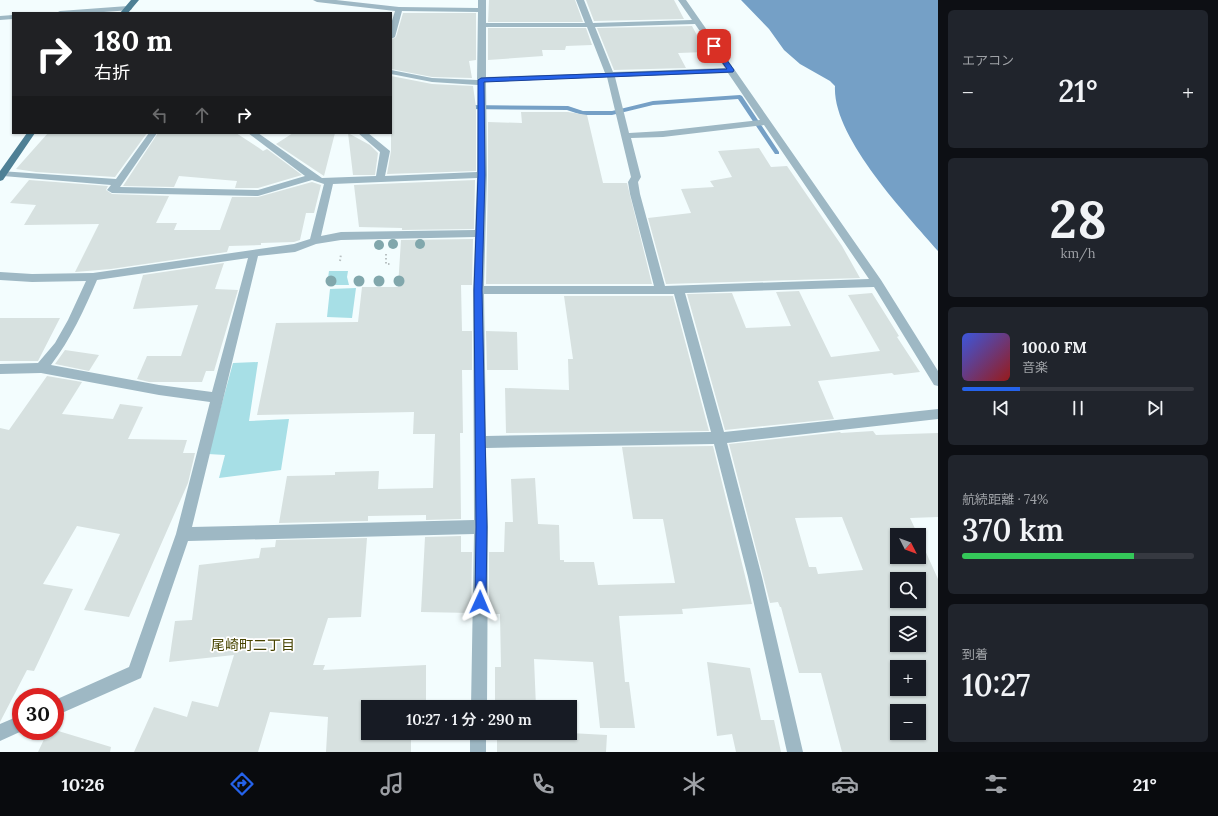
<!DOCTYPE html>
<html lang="ja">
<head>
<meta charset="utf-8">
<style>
	:root { --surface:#171b24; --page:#20242c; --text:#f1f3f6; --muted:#9ea1a6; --line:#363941; --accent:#2563eb }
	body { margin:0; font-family:Lora,"Noto Sans JP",serif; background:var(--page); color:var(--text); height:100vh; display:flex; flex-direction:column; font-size:15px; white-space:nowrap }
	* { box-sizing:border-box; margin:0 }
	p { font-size:13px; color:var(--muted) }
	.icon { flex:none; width:22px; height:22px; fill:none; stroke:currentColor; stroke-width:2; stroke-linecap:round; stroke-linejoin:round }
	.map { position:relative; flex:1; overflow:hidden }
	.details { display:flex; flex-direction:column; gap:10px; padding:10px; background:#0d0f14; width:280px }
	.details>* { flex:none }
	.banner { position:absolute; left:12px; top:12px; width:380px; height:122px; border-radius:0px; box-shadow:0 1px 3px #0004; background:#202124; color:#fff; overflow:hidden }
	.needle { width:26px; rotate:132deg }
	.buttons { position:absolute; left:890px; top:528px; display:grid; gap:8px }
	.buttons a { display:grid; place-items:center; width:36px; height:36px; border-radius:0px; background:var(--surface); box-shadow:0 1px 3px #0004; font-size:20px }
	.speed { position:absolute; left:12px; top:688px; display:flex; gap:8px; font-size:20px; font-weight:700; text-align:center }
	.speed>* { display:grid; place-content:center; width:52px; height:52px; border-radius:50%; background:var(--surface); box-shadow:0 1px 3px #0004; line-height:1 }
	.speed .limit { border:6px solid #d22; background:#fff; color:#111 }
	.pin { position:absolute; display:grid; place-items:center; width:34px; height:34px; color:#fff; margin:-17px; border-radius:8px; box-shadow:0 2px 6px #0006 }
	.me { position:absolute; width:44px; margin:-22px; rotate:1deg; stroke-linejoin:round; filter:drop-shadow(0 0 3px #0008) }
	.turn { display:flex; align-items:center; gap:14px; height:84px; padding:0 16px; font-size:18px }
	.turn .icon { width:52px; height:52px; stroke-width:2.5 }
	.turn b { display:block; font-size:28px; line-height:34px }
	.lanes { display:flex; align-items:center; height:38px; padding:0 16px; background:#0003; justify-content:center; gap:20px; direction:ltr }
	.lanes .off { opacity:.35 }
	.big { font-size:30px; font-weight:600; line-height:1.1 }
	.details .tile { flex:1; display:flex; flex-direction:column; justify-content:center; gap:6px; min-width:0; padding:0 14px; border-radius:6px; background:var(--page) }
	.details .dial { align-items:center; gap:0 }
	.dial b { font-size:52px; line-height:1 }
	.song { display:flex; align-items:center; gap:12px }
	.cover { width:48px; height:48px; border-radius:6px; background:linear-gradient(135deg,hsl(230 70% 55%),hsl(0 70% 35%)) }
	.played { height:4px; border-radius:2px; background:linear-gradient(90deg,var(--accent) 25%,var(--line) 25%) }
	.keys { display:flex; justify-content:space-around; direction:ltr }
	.heat { display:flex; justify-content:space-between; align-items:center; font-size:22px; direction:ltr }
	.charge { height:6px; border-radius:3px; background:linear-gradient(90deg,#34c759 74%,var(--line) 0) }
	.trip { position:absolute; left:361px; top:700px; width:216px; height:40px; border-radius:0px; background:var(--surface); box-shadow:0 1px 3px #0004; font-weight:600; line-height:40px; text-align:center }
	.dock { display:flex; height:64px; justify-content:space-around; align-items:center; background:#090b0e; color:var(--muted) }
	.dock .icon { width:28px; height:28px }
	.dock .on { color:var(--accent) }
	.dock b { font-size:18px; color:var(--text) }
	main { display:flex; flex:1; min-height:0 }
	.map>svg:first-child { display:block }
</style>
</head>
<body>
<main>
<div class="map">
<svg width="938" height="752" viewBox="0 0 938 752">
	<rect width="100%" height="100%" fill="#f3fdfe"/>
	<!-- green -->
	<path fill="#a7dfe6" d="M329 271H348L347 277 349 285H327Z
		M356 288 352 318 327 317 330 289Z
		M258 362 249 421 289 419 281 470 219 478 225 455 208 454 233 363Z"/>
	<!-- water -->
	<path fill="#75a0c6" d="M741 0H938V251C906 214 832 137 835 86L830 81 800 64 784 50 769 29Z"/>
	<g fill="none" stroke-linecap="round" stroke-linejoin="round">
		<!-- stream -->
		<path fill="#75a0c6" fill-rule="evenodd" d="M740 95 742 96 779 152V154H775L738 99 653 105 612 115H582L567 110 466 109 463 107 466 105 568 106 583 111H612L653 101Z"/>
	</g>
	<!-- building -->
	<path fill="#d7e1e0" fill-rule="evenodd" d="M489 0H575L583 22H488Z
		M586 0H674L684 19 594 21Z
		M403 13H476V60L469 61 472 78 432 77 391 69V40L396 37Z
		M692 26 706 52 678 53 686 68 614 70 597 28Z
		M488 28H586L592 45 566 46 565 50H542L543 56 488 60Z
		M391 76 432 84 473 86 476 107V171L387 174 391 151Z
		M521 112H568L587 115 603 183H627L652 284H486L488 175V122L522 123Z
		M48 133H147L115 177 36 172 16 169Z
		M158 133H236L259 148 263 151 267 149 302 175 258 188H235L237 181 179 176 174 187 123 186Z
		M293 133H335L324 176 276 144Z
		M348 133 370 145 378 153 375 175H353Z
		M759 148 771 167 787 166 842 246 860 278 666 284 648 218 691 213 681 189 714 187 710 181 732 177 718 151Z
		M29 180 108 186 106 190 112 194 169 196 156 223H177L174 230H220L232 197H258L312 182 321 185 314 213H306L300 240 294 242 261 243V245L229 246 227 252 111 269 75 272 99 224 24 225 36 205 10 203Z
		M475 180 474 229 402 230V228L359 227 354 185Z
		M473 239 472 285H461L462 331H472V370H462L463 433H460L461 519 426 520V515L368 516V521L279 523 287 476 335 475V472L379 471 378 489 433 488 435 434H413L414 412 257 415 276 323 358 322 362 287H398L401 240Z
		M224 263 215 289 238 290 214 371H206L202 382H149L137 379 147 356H181L198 305 133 309 143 275Z
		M799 291 831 357 880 351 848 295 872 293 899 336 897 337 920 372 894 375 892 373 818 381 834 419 725 430 687 294 732 293 746 328 791 326 776 292Z
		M564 296H673L709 431 506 433 505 388 569 390 568 359H573Z
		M0 318H60L38 361H0Z
		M486 331 517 332 518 370H487Z
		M65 350 99 355 89 371 55 364Z
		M47 376 82 382 62 414 113 419 120 404 143 407 128 439 187 440 183 453H195L188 483 129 617 84 610 120 534 77 526 43 584 73 589 34 671 27 670 0 722V428L9 430Z
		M873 431 876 435 938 433V517L910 518 918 535H897V557H919V537L938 579V752H842L821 673H799L781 607H780L778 602 770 603 729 444 840 432 841 433ZM842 517 863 570 818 574 816 567H809L795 518ZM897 579H919V601H897ZM897 623H919V645H897ZM897 667H919V689H897ZM897 711H919V733H897Z
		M713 446 752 604 682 609 683 614 619 616 625 682H629L635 728H600L593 662 534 659 536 707H495V667H501L500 614H489V552H504L505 522H513L511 479 535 478 538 524 559 525 560 560H564V562H594L598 585 675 583 663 519H633L622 447Z
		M461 536V552H472L471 613 421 612 425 537Z
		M367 538 361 617 328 618 313 665H325L323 670 426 665V707H368V733H411V752H326L328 717 270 712 258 752H134L154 707 187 717 192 701 218 707 234 655 169 662 175 621 192 620 199 565 259 558 261 548 275 547 276 540Z
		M707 662 750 668 761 720H774L781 752H736L732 734 717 736Z
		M55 730 111 747 110 752H38L48 731H55Z
		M497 733H570L607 735 606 752H497Z"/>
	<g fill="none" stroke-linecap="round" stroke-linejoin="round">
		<!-- path -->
		<path stroke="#b9c1c2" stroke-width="2" stroke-dasharray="1.5 2.5" stroke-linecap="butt" d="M386 254V264H391
			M340 261 341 254"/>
		<!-- minor -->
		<path fill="#9eb8c4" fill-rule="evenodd" d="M313 0H336L399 7 478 8V0H486V23H585L576 0H584L593 23 692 20 678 0H686L881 280 938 371V386L934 385 874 287 685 293 724 432 938 409V419L727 443 762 577 803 752H787L748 577 714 444 486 448 488 527 487 707H471L474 534 188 541 141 678 55 716V700L129 667 176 534 210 402 159 395 41 373 0 374V364L38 363 55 343 68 320 86 281 32 282 0 280V272L32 274 93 273 294 244 310 239 324 184 312 180 258 196 112 193 107 190 111 185 3 176 0 175V171L116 179 149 133H157L120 187 258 190 305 176 248 133H258L322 178 376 176 380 152 358 133H368L390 151 385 176 477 172 478 85 432 82 391 74V70L432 78 477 80 478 12 402 11 395 37 391 39V24L395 11 317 2ZM695 24 725 68 613 72 595 27ZM486 27H587L605 73 486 77ZM728 73 760 120 663 131 629 133 615 77ZM607 77 631 177 628 182 630 194 654 286H484L487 175 486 82ZM764 125 869 279 665 286 640 194 638 182 641 177 631 138 663 137ZM477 178 475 230 341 232 321 236 333 184ZM475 237 473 290 474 520 192 527 258 256 295 252 316 244 341 240ZM248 258 212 392 159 385 51 365C71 339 84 310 97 280ZM484 294H674L711 432 486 436Z
			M128 6 132 8 131 10 90 13H56L60 11Z
			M13 15V19L0 20V16Z
			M21 715V731H22L0 741V724Z
			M470 733H486V752H470Z"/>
		<!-- major -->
		<path fill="#4e8095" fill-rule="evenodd" d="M131 0H139L128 13H120Z
			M27 133H35L3 180 0 181V171Z"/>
	</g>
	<!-- trees -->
	<g fill="#81a7ac">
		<circle cx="393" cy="244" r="5"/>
		<circle cx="420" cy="244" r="5"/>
		<circle cx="379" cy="245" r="5"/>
		<circle cx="331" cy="281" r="5.5"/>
		<circle cx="359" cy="281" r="5.5"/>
		<circle cx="379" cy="281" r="5.5"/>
		<circle cx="399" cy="281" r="5.5"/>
	</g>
	<!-- route -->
	<path fill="#2563eb" stroke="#184099" d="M712 45H716L734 70 733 72 484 82 485 175 482 290 487 527 486 602 484 606 480 608 476 606 475 602 476 527 474 290 478 175V80L481 78 727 69 711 46Z"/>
	<g text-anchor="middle" stroke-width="3.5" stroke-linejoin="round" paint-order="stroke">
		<!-- near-neighbourhood labels -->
		<g font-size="14" fill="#474401" stroke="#fff">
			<text x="253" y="650">尾崎町二丁目</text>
		</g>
	</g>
</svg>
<div class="buttons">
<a><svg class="needle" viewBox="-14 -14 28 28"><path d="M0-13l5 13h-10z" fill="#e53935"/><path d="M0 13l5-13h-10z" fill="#9ea1a6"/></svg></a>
<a><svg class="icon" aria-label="search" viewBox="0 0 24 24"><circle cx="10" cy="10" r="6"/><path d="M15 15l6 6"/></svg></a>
<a><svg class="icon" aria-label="layers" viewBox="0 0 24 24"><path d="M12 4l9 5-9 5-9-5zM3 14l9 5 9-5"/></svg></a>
<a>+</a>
<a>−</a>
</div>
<div class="speed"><div class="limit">30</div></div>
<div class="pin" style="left:714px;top:46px;background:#d93025"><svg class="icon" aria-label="arrive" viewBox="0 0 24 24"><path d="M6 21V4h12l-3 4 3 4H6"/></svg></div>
<svg class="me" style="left:480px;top:602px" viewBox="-20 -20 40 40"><path d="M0-17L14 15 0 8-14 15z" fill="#2563eb" stroke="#fff" stroke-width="4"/></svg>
<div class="trip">10:27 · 1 分 · 290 m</div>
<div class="banner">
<div class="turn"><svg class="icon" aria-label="right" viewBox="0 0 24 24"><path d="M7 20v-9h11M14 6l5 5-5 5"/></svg><div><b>180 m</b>右折</div></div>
<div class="lanes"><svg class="icon off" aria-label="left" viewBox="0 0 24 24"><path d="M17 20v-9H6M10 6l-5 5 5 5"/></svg><svg class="icon off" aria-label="ahead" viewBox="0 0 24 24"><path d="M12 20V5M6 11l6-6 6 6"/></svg><svg class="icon" aria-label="right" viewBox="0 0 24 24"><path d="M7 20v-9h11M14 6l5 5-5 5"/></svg></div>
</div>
</div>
<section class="details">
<div class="tile"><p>エアコン</p>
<div class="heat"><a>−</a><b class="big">21°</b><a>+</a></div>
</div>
<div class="tile dial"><b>28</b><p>km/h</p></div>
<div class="tile">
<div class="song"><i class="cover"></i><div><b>100.0 FM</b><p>音楽</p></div></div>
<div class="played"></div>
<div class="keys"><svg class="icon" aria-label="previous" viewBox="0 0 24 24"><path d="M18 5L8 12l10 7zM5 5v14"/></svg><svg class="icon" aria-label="pause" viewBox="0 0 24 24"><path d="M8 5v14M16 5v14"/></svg><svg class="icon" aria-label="next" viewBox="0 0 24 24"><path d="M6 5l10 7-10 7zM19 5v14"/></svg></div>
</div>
<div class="tile"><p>航続距離 · 74%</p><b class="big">370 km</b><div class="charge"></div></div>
<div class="tile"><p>到着</p><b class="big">10:27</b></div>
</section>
</main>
<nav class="dock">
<b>10:26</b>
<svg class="icon on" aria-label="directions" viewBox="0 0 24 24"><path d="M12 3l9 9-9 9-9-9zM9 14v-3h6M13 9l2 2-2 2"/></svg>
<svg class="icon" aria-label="music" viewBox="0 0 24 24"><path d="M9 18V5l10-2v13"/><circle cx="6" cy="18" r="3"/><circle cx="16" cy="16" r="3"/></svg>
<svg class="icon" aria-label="phone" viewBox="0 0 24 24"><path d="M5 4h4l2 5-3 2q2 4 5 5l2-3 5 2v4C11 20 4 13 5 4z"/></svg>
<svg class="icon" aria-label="climate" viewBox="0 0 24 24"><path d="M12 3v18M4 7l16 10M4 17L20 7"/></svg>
<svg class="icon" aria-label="car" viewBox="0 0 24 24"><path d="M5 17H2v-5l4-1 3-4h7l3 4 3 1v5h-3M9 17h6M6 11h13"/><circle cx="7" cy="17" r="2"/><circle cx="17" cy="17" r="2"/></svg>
<svg class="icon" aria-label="filters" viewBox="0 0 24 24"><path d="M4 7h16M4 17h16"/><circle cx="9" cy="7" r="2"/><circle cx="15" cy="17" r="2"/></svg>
<b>21°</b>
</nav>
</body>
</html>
